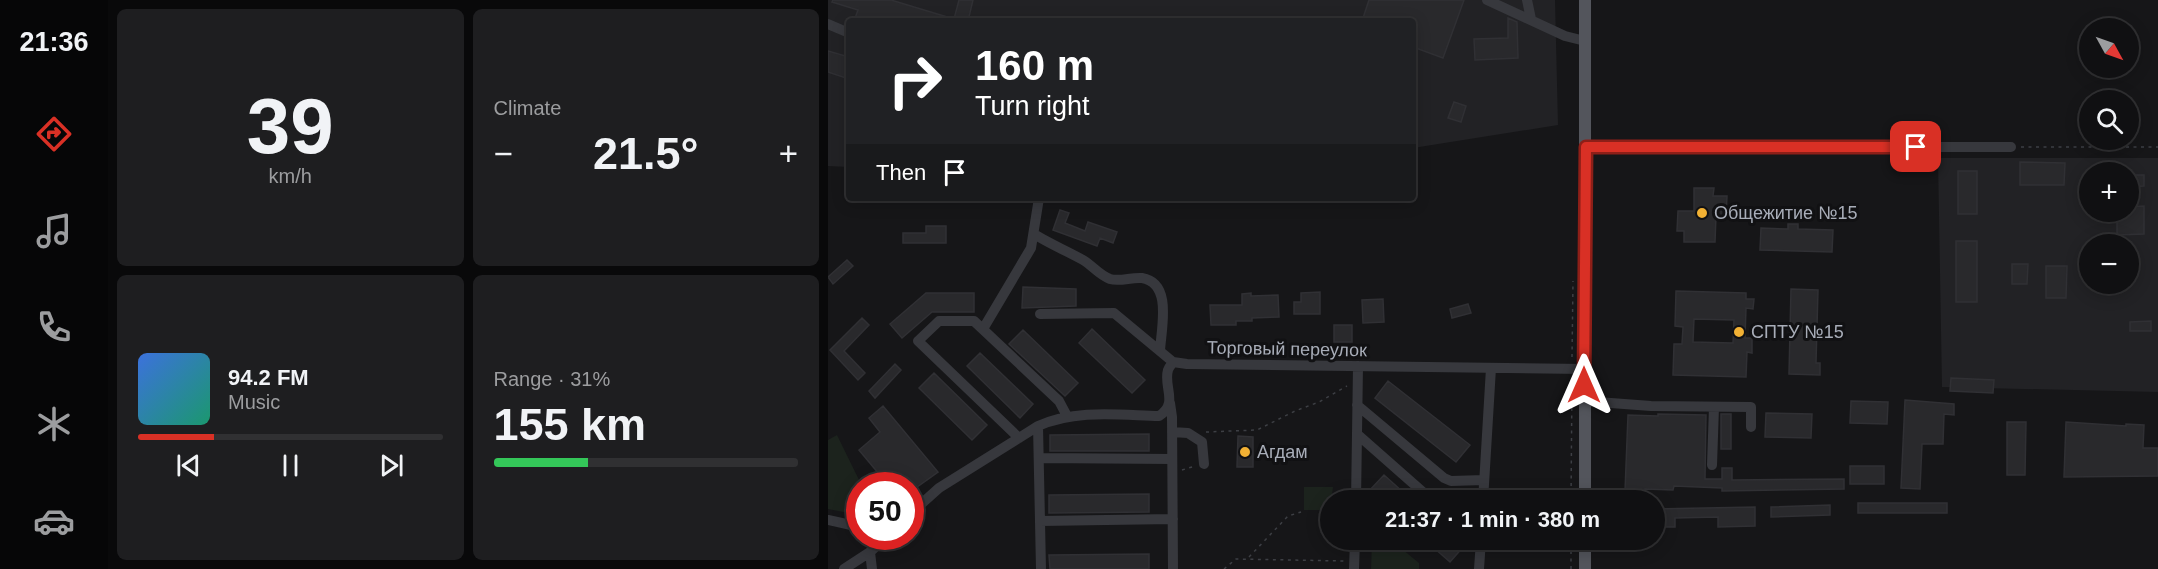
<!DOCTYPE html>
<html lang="en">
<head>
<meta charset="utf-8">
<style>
	:root { --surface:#101012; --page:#1e1e20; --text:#f1f3f6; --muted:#9c9d9f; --line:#303032; --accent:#d93025 }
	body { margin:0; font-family:Arial,sans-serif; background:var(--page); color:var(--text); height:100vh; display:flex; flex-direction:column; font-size:22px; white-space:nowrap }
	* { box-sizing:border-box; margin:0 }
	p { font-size:20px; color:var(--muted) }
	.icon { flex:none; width:33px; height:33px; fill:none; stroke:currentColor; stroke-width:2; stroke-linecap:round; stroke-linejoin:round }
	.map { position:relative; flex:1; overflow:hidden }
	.drawer { display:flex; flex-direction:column; gap:9px; padding:9px; background:#09090a; width:720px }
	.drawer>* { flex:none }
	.hud { position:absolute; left:18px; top:18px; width:570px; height:183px; border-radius:6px; box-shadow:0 3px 15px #0003,0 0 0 2px var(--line); background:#202124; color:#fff; overflow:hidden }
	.needle { width:39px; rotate:130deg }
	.fabs { position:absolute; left:1251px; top:18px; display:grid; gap:12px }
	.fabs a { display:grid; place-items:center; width:60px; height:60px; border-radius:50%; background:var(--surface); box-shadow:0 3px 15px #0003,0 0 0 2px var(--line); font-size:30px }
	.speed { position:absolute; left:18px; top:472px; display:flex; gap:12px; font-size:30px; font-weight:700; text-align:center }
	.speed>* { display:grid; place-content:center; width:78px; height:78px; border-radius:50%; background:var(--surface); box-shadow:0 3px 15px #0003,0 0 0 2px var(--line); line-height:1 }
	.speed .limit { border:9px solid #d22; background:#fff; color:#111 }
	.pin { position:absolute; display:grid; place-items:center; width:51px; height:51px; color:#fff; margin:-26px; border-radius:12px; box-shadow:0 3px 9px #0006 }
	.me { position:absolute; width:66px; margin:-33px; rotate:0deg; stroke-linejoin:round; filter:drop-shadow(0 0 4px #0008) }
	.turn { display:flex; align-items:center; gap:21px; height:126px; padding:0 30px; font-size:27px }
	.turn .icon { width:78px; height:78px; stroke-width:2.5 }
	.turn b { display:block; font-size:42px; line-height:51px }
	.then { display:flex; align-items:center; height:57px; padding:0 30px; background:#0003; gap:12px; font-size:22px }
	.big { font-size:45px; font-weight:700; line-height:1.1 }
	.drawer .widget { flex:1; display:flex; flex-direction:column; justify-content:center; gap:9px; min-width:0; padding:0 21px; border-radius:9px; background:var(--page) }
	.drawer .dial { align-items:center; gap:0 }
	.dial b { font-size:78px; line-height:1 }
	.song { display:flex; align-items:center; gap:18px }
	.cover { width:72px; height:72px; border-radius:9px; background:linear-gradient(135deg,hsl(220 70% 55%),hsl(160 70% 35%)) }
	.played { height:6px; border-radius:3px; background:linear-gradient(90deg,var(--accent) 25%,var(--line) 25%) }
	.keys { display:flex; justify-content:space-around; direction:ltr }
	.heat { display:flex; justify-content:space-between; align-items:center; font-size:33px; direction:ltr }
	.charge { height:9px; border-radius:4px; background:linear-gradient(90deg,#34c759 31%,var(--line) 0) }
	.drawer .tiles { flex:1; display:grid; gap:9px; grid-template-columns:repeat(2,1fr) }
	.trip { position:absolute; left:492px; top:490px; width:345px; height:60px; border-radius:30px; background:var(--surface); box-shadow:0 3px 15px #0003,0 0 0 2px var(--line); font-weight:700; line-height:60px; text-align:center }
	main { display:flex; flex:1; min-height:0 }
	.tab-bar { display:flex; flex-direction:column; width:108px; justify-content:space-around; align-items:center; background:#060607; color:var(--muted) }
	.tab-bar .icon { width:42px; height:42px }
	.tab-bar .selected { color:var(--accent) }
	.tab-bar b { font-size:27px; color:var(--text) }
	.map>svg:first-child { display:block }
</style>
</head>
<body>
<main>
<nav class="tab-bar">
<b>21:36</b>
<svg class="icon selected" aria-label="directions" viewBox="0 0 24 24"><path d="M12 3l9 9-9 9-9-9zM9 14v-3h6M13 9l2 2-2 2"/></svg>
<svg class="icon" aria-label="music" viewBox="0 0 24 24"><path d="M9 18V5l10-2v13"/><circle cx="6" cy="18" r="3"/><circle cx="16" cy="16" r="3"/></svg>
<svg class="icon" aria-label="phone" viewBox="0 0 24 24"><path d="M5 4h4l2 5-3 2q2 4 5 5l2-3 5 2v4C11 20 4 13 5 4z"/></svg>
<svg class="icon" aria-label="climate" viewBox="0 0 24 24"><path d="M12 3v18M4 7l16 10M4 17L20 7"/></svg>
<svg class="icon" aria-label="car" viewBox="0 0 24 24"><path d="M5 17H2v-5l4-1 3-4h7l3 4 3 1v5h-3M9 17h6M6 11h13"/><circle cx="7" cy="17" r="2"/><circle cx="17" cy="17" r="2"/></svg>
</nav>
<section class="drawer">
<div class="tiles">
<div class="widget dial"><b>39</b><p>km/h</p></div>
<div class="widget"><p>Climate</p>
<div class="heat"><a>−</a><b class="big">21.5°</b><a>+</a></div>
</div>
<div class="widget">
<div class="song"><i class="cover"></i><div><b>94.2 FM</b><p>Music</p></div></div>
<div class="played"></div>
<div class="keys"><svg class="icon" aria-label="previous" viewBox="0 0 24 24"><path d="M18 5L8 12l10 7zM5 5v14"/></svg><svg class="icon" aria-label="pause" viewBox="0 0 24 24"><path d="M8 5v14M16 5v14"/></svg><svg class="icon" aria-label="next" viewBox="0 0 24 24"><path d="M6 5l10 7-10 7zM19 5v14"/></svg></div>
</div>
<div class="widget"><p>Range · 31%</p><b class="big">155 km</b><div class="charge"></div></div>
</div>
</section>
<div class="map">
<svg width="1330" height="569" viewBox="0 0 1330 569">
	<rect width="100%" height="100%" fill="#161618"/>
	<!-- built -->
	<path fill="#222225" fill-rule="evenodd" d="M0 0H727L730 125 585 148V21H21V167L0 166Z
		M1110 158H1330V392L1114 387ZM1262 172H1300V212H1262ZM1262 244H1300V284H1262Z"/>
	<!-- green -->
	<path fill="#1c231d" d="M9 435 34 486H32L31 515 0 509V440Z
		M476 487H505L502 510H476Z
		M544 540H563L591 563V569H543Z"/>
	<!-- building -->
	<path fill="#29292c" stroke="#303034" stroke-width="1.5" fill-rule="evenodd" d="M5 0H63L126 19 131 0H145L140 21H26L30 10 4 2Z
		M541 0H636L615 58 585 47V21H534Z
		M680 18 689 22 690 58 647 60 646 39 680 38Z
		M0 51 21 57V79L0 72Z
		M626 102 638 106 633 122 620 118Z
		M1192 162 1237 163 1236 185H1192Z
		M1130 171H1149V214H1130Z
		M1300 175H1316V186L1300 187Z
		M866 188H886L885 196H899L898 216H888L887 242H856V231H849L850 211H866Z
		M1316 206V234L1289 235V212H1300V207Z
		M232 210 241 213 237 223 257 231 260 222 289 232 285 243 272 238 269 246 225 230Z
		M960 224H970V229L1005 230 1004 252 932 250 933 228 960 229Z
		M98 226H118V243H75V233H98Z
		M1128 241H1149V302H1128Z
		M19 260 25 266 5 284 0 277Z
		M1184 264H1200L1199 284H1184Z
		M1218 266H1239L1238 298H1218Z
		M195 287 248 289V306L194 308Z
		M963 289 990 290 988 363H992V375L961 374Z
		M848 291 918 293V299H926L925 309 918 308 917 338H924V353L919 352 918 377 845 375 846 344H854L855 327 847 326ZM866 319 906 320 905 343 865 342Z
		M492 292V314H466V302H473V293Z
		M98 293H146V312H104L74 338 62 324Z
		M423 293V296L450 295 451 317 424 318V321H408V325H383L382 305H414V294Z
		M555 299 556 322 535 323 534 300Z
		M640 304 643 313 624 318 622 309Z
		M34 318 41 325 16 351 37 373 30 380 2 350Z
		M1323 321V331H1302V322Z
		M506 325H524V342H506Z
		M264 329 317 380 304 393 251 343Z
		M195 330 250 383 237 396 181 344Z
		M152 353 205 404 192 418 139 366Z
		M67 364 73 370 47 398 41 391Z
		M106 373 159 425 144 440 91 388Z
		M1123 378 1166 380 1165 393 1122 391Z
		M560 381 642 445 628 462 547 398Z
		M1077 400 1126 404V415L1116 414 1115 444H1094L1092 489 1073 488Z
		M1023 401 1060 402 1059 424 1022 423Z
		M55 406 110 472 82 492V486H61L31 450 52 432 41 418Z
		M938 413 984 414 983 438 937 437Z
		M830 414 878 415 877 479H894V468H904V480L1016 479V489L894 491V488L846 486 845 490 817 489V492L797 491 800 415 830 416Z
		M893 414H903V449H893Z
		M1179 422H1198L1197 475H1179Z
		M1238 422 1298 426V424L1316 425 1315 448H1330V476L1236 477Z
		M321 434V451H222V435Z
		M410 436 425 437V467H409Z
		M1022 466H1056V484H1022Z
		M556 475 585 501H553L541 491Z
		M321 494V512L221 513V495Z
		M1030 503H1119V513H1030Z
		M1002 505V515L943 517V507Z
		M927 507V526L890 527V517L847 518V527H826V509Z
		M597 540H629L636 546 622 562Z
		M321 554V569H222L221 555Z"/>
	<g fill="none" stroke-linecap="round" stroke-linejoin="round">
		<!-- path -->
		<path stroke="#3d3f44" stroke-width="1.5" stroke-dasharray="3 4.5" stroke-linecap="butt" d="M1193 147H1330
			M744 357 745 281
			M378 432 429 430 467 411 491 402 519 386
			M354 470 367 466
			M743 501 744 380
			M421 557 460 516 473 512
			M396 569 408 559 517 561
			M743 569V540"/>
		<!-- minor -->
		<path stroke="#37383d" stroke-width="10" d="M659 0 737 36 757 41
			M699 0 703 19
			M0 24 21 33
			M758 147H1183
			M206 234C222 244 239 251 255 260 265 266 271 275 282 279 292 282 303 277 314 278 345 283 333 329 332 351
			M212 314 286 313 345 362
			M155 329 203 248 211 198
			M756 401 823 406 923 407V427
			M342 403 344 417 345 569
			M529 405 616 478 623 481 656 480
			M210 426 213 569
			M344 432 360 433 374 442 376 464
			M529 434 605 501
			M191 438 90 341 111 321H146L231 401 239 416
			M211 458 344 459
			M884 465 886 407
			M528 501 530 366
			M655 501 663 368
			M82 514 111 488 210 426C248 409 291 415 331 416 351 403 335 387 340 370 341 367 343 365 345 362L359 364 756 369
			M0 520 32 527
			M212 521 345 519
			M16 569 42 552
			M44 569 42 552 58 537
			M526 569 527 540
			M651 569 653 540"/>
		<!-- major -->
		<path stroke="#53555c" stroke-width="12" d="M757 501V0
			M757 540V569"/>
	</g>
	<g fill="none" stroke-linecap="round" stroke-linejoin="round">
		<defs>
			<path id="route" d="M756 385 758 147H1088"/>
		</defs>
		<!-- route casing -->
		<use href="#route" stroke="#8d1f18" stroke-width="15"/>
		<!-- route -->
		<use href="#route" stroke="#d93025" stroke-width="10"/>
	</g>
	<!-- markers -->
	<g fill="#f2b134" stroke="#111113" stroke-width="2">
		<circle cx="874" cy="213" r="6"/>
		<circle cx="911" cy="332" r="6"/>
		<circle cx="417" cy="452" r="6"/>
	</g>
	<g text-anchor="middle" stroke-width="6" stroke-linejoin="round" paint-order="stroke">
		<!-- poi labels -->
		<g font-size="18" fill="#a8adb8" stroke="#111113" text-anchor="start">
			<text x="886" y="219">Общежитие №15</text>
			<text x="923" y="338">СПТУ №15</text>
			<text x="429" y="458">Агдам</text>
		</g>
		<!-- street labels -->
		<g font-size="18" fill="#a8adb8" stroke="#111113">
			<text transform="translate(459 349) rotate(1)" y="6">Торговый переулок</text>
		</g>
	</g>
</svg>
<div class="fabs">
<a><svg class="needle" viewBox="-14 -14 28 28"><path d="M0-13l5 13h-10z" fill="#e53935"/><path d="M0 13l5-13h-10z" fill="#9c9d9f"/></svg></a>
<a><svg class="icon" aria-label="search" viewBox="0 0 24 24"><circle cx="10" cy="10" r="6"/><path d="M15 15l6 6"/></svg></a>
<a>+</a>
<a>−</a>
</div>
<div class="speed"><div class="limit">50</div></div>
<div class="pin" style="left:1088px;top:147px;background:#d93025"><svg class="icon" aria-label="arrive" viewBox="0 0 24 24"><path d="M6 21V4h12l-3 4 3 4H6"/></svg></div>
<svg class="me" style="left:756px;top:385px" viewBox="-20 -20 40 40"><path d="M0-17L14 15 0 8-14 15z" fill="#d93025" stroke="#fff" stroke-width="4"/></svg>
<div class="trip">21:37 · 1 min · 380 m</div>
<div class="hud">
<div class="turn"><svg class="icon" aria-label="right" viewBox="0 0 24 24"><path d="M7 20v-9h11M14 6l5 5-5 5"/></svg><div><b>160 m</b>Turn right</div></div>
<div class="then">Then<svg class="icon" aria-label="arrive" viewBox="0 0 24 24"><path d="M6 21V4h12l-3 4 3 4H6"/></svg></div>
</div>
</div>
</main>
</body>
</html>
